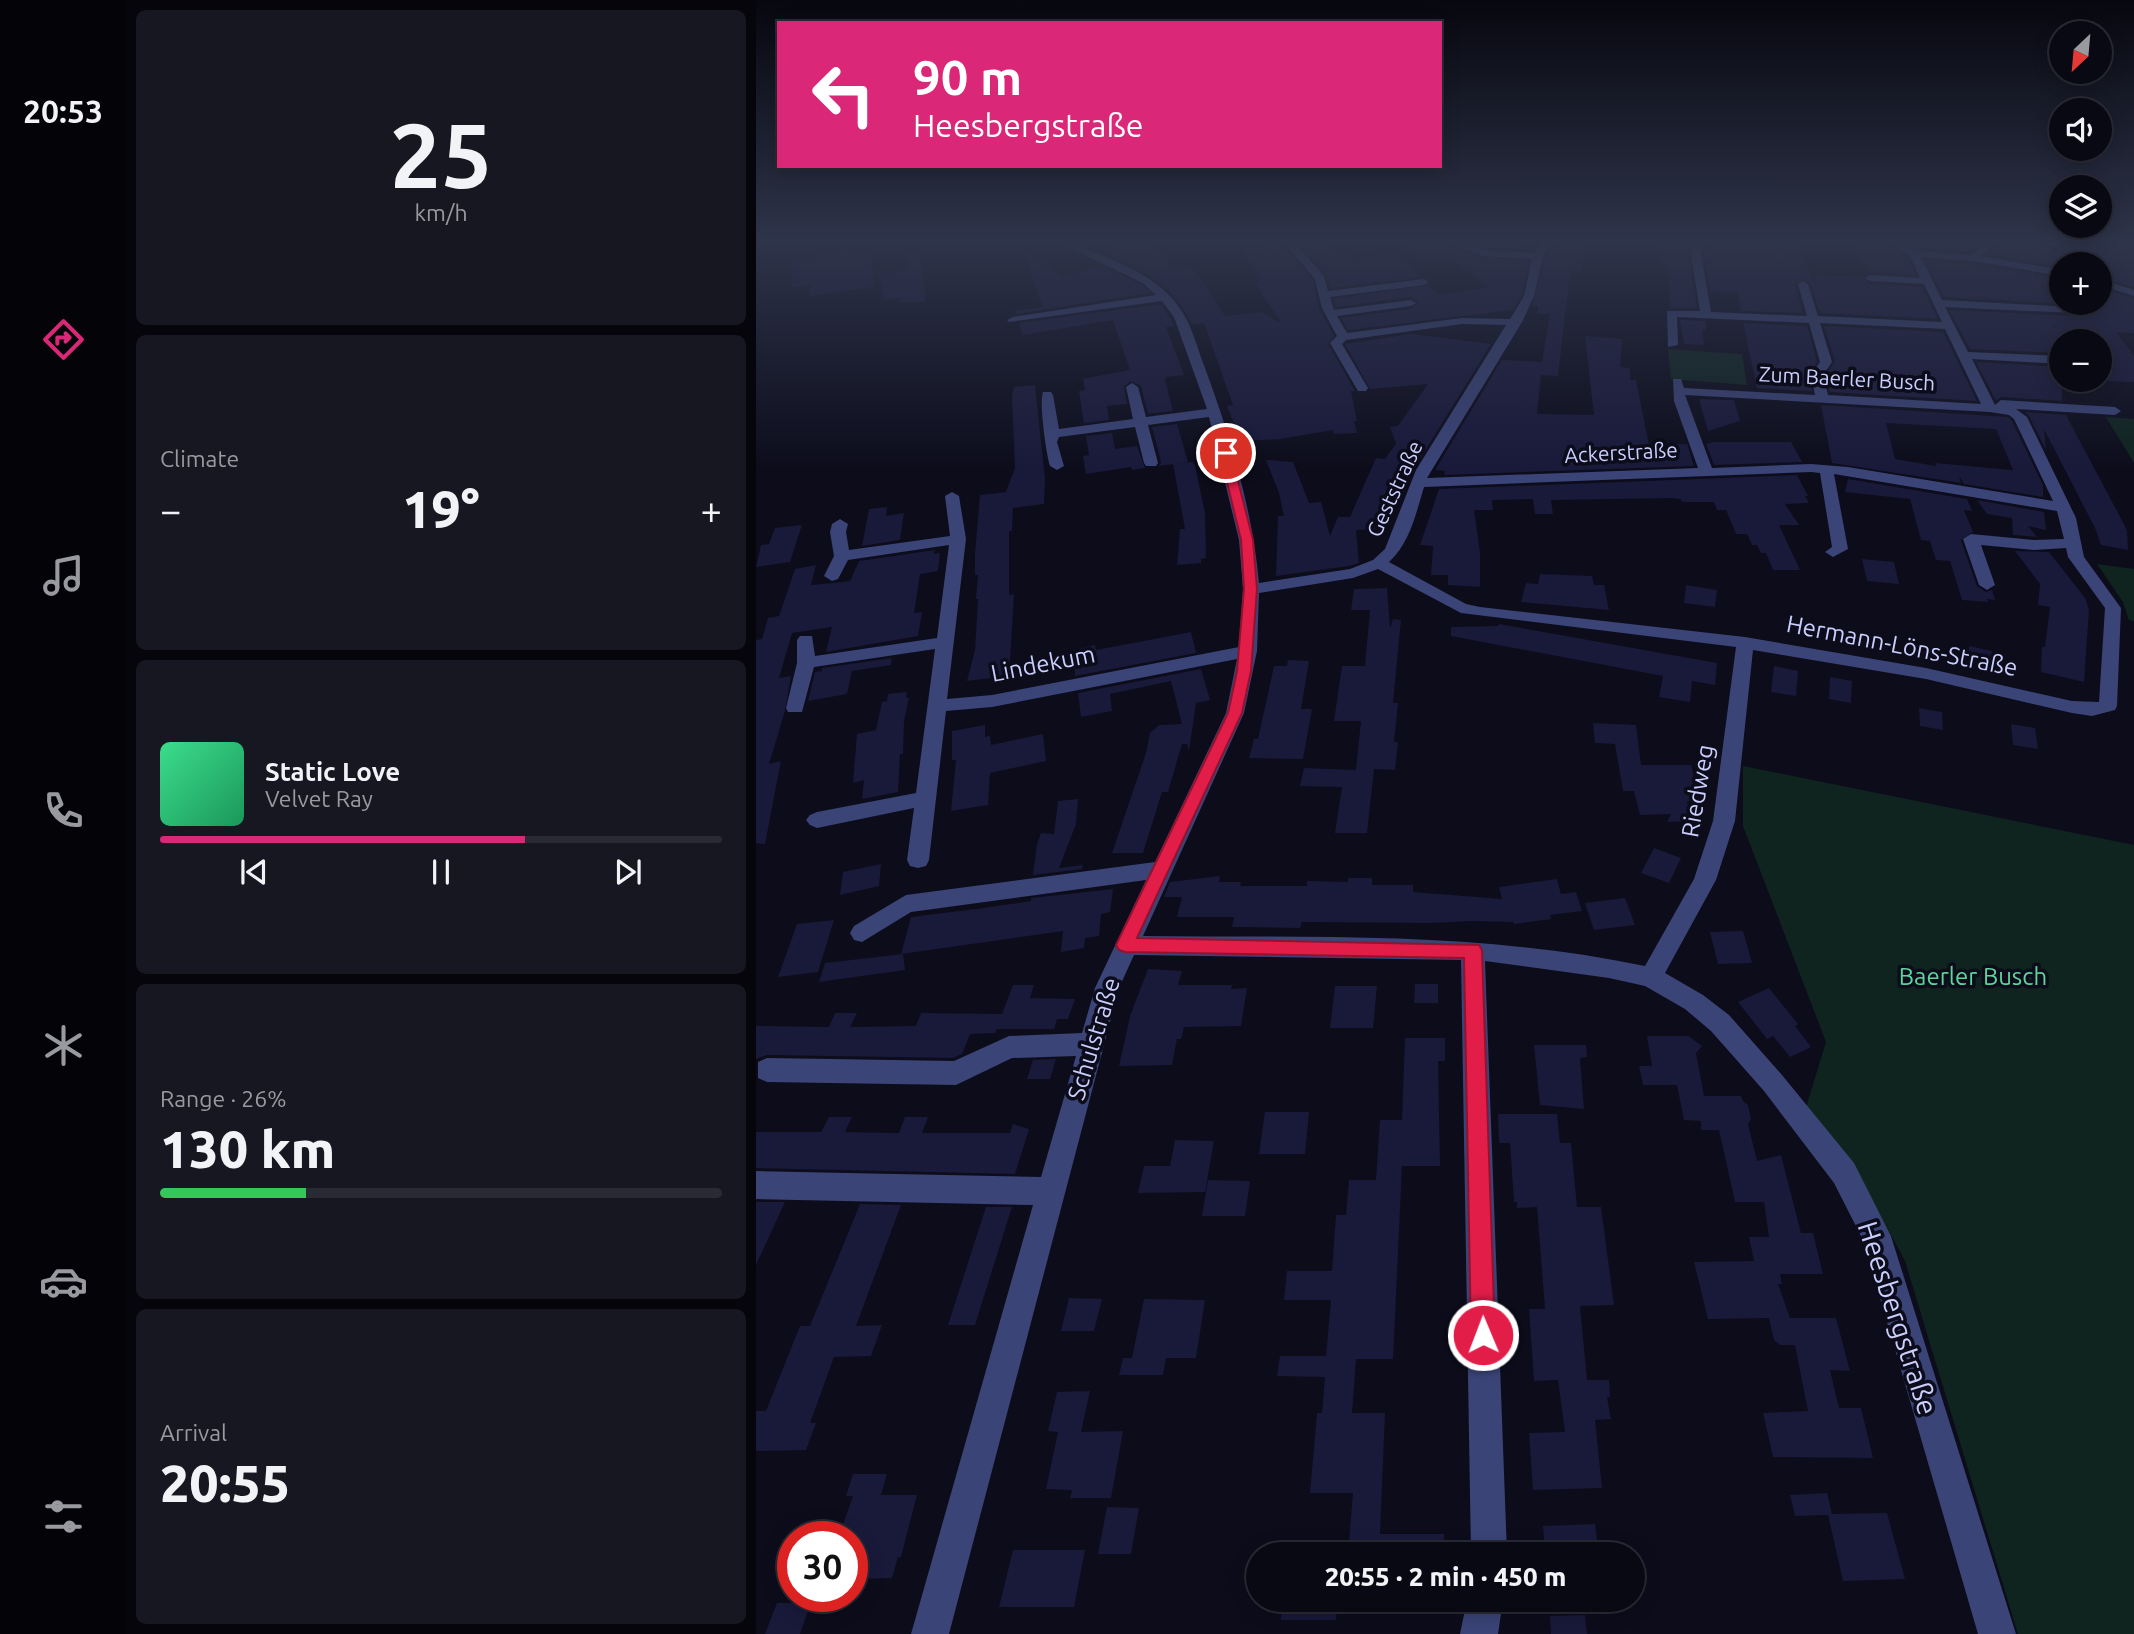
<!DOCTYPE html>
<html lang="en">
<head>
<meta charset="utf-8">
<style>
	:root { --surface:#090914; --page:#171722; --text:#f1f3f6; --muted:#999aa0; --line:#292a34; --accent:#db2777 }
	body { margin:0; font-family:Ubuntu,sans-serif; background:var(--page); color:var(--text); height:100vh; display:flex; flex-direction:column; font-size:26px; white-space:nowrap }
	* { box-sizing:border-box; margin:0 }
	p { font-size:23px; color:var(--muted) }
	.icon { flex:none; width:38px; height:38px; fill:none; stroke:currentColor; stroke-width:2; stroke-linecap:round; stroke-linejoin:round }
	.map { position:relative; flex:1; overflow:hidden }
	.drawer { display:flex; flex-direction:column; gap:10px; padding:10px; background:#05050b; width:630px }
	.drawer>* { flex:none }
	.hud { position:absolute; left:21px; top:21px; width:665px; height:147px; border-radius:0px; box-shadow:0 4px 18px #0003,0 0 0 2px var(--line); background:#db2777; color:#fff; overflow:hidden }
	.needle { width:46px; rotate:206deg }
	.fabs { position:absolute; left:1293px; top:21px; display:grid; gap:14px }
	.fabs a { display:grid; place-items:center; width:63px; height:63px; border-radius:50%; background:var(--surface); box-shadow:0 4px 18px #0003,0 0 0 2px var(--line); font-size:35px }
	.speed { position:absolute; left:21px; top:1521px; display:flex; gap:14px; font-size:35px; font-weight:700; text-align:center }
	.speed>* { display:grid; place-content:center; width:91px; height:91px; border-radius:50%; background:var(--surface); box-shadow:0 4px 18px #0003,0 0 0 2px var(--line); line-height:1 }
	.speed .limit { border:10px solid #d22; background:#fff; color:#111 }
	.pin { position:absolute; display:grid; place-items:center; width:60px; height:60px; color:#fff; margin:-30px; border:4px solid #fff; border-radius:50%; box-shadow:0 2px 7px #0007 }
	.me { position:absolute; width:77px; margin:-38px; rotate:359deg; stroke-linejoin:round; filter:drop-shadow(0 0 5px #0008) }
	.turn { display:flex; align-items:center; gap:24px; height:147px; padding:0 21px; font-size:32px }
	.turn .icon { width:91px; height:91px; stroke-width:2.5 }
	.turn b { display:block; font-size:49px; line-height:60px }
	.big { font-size:52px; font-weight:800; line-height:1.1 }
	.drawer .card { flex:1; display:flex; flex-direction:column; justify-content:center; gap:10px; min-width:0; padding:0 24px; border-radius:10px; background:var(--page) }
	.drawer .dial { align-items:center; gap:0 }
	.dial b { font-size:91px; line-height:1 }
	.song { display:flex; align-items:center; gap:21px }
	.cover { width:84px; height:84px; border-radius:10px; background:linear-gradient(135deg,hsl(150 70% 55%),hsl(150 70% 35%)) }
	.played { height:7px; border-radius:4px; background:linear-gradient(90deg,var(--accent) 65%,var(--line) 65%) }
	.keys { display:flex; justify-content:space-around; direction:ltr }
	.heat { display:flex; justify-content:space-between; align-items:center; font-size:38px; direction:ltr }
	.charge { height:10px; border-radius:5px; background:linear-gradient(90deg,#34c759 26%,var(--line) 0) }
	.trip { position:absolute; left:490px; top:1542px; width:399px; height:70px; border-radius:35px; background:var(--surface); box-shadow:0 4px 18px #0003,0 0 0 2px var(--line); font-weight:800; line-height:70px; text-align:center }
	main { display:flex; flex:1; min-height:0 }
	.tabs { display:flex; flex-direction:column; width:126px; justify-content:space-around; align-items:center; background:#040408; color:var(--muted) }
	.tabs .icon { width:49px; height:49px }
	.tabs .selected { color:var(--accent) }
	.tabs b { font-size:32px; color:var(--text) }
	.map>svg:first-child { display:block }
</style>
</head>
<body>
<main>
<nav class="tabs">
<b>20:53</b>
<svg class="icon selected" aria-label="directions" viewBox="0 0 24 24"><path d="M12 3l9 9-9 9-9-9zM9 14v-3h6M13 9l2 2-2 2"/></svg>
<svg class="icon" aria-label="music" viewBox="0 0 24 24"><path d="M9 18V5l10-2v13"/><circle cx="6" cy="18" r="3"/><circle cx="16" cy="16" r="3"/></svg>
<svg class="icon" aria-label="phone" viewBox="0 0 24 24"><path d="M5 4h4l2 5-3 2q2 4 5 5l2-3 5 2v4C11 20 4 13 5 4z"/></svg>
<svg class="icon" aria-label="climate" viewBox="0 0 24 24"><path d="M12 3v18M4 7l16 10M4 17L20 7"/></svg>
<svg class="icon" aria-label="car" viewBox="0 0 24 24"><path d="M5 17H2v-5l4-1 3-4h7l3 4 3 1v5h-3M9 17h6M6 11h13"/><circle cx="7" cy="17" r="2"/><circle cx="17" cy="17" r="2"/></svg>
<svg class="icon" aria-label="filters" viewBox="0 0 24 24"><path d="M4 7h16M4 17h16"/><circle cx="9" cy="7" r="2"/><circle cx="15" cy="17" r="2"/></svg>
</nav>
<section class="drawer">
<div class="card dial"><b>25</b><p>km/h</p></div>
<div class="card"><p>Climate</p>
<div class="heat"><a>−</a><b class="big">19°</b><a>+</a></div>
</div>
<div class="card">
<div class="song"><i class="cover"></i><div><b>Static Love</b><p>Velvet Ray</p></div></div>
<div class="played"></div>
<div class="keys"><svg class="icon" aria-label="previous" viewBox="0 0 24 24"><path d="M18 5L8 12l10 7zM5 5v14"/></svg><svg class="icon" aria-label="pause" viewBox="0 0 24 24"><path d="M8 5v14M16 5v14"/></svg><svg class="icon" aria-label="next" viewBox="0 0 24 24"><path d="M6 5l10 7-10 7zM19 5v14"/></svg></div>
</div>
<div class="card"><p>Range · 26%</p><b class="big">130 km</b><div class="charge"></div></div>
<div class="card"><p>Arrival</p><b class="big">20:55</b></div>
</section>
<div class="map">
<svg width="1378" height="1634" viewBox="0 0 1378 1634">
	<rect width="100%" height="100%" fill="#0c0c1b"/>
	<!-- green -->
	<path fill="#0f241f" d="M912 349 986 354 991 385 915 379Z
		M1350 417 1378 419V463Z
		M1341 564 1378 569V621L1373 620 1367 602Z
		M987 766 1378 845V1634H1262L1149 1261 1103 1175 1050 1107 1070 1042 987 826Z"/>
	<!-- building -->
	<path fill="#19193a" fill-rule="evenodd" d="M356 242 392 244 411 255 414 266 427 265 441 273 469 316 506 312 526 324 499 283 504 282 486 248 527 245 557 280 563 309 578 336 572 344 599 391H595L601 421H598L601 433 578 434 577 430 524 439 485 441 471 406 477 405 448 323 436 324 426 307 411 289 386 271 358 258 350 250 358 248Z
		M567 242 574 250 592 251 594 259 643 253 665 277 574 288 570 274 542 243Z
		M645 242H684L726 258 773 261 766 295 757 310 592 330 585 318 655 309 662 302 655 297 580 307 577 299 673 285 682 295 733 287 691 257 666 262Z
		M710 242H770L769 247H779L777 250 728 247Z
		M805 242H829L825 271H814L802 376 785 375 781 414 838 415 829 336 866 339 864 367 874 368V380H880L893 445 931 444 938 466 688 475 689 471 679 470 746 360 786 362 794 314H781L782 306 776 307 789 257 795 248H801Z
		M902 242 935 245 932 254 941 308H914L912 266 904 265Z
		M952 242 992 244 993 242 1043 243 1056 280 1062 275 1107 277 1114 284 1166 287 1182 319 1064 313 1054 283 1048 279 1039 285 1047 313 985 311 981 292 954 291 948 254 950 246 953 247Z
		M1105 242H1131L1152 258 1160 275 1116 272 1093 252Z
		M1150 242H1225L1214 252 1161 248Z
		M1243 242H1264L1306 250V254L1318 242H1329L1345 247 1378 242V287L1344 277V264H1332L1306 255V267L1231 254Z
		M266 248 306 276 346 266 386 285 394 293 260 314 259 311 287 307Z
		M95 249 96 256 115 253 118 287 54 296V285L36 287 37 263 60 260V253Z
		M163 251 170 301 152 303 144 302V298L128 300 123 274 152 270V252Z
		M1169 260 1217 264 1306 279V303H1344V288L1378 298V333L1360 332 1378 356V382L1353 381 1344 368V341H1306V353L1214 349 1193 310 1318 316 1326 309 1318 304 1188 297Z
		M405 304 419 326 410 327 428 375 410 377 409 379 417 411 392 414 385 386 375 381 368 386 371 404 351 406 353 420 328 423 323 391 329 390 327 379 374 370 357 320 267 335 263 323Z
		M924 320 950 321V330H946L948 345 928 344Z
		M987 323 1051 326 1061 362 1052 376 1056 391 1001 388Z
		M1068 326 1187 332 1221 401 1074 392 1070 376 1079 361Z
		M655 334 735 344 659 467 651 465 634 503H626V529L600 530 603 563 593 566 520 576 522 516H528L523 493 510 460 537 462 553 503 565 502 574 536 582 517H594L620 458 629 459 640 444 634 427 642 426 672 384 614 389 589 344Z
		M1220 362 1306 367V401L1245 397 1240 401Z
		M279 385 289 479 288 504 257 508 256 531H253V595L258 594 253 676 211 681 219 650 222 599H220L222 575H219V553L224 495 250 492 259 468 256 396 258 387Z
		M943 399 978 400 984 421 952 431Z
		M1065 405 1252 417 1256 421 1287 485V497L1208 484 1203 476 1205 483 1076 463ZM1130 423 1240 429 1257 470 1179 463 1180 466 1139 459Z
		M1269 412 1310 415 1371 530 1372 550 1345 545 1339 528 1288 429 1290 450 1273 416Z
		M421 424 432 462 403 466 405 462 396 427Z
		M356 433 359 449 381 446 389 468 376 470 375 467 330 474 327 456 333 455 330 436Z
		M957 442H1035L1046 462 958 465 950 444Z
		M436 462 439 465 449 513 450 558 445 559V563L421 565 424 529H429L417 464Z
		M1041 475 1052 496H1049L1053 503 1029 504 1043 525H1023L1044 570H1017L1010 553H1005L1001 545H996L991 534H980L970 510H961L958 502H926L925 499 916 498 795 500 797 514H779L777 499 736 500 737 510H718L724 552V587L692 585V575H675L677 546 664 545 683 489Z
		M1092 479 1211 499 1216 511 1208 510 1217 532 1205 540 1221 586 1230 592 1236 590 1239 600 1231 599 1232 602 1206 600 1194 561 1180 560 1174 541 1165 540 1154 499 1089 492Z
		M1221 500 1288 512 1290 530 1272 526 1281 537 1257 535 1256 518 1231 514Z
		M131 507 130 516 148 513 144 540 106 546 113 509Z
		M46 525 34 562 0 567 5 545 13 544 19 528Z
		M179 550 178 554 184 553 182 571 164 574 158 613 166 612 162 636 70 652 76 627 36 633 23 678 35 676 29 711 13 764 25 761 9 844 0 843V640L6 639 12 618 23 616 39 569 60 565 55 585 77 583 94 581 103 561Z
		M1259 551 1293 552 1329 598 1333 610 1328 682 1285 672 1286 647H1289L1294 607 1282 605 1284 584Z
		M1106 559 1138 562 1143 584 1111 581Z
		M784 574 836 576 838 585H848L853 610 765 602 770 583 782 584Z
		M930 585 961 590 959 607 928 603Z
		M631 588 634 628 637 619 645 620 637 703H642L638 742H642L639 770 618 769 611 833H579L586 787 544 786 548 768 600 770 605 721H578L586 666H609L614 610H595L598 589Z
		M743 624 961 663 959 685 936 681 934 702 903 697 907 676 695 636V627L742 626Z
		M435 632 440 653 319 676 318 650 339 645 340 650Z
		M1213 646 1236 651 1235 669 1212 664Z
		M136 658 135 665 96 671 91 694 52 701 59 672 66 671V668Z
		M532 660 553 661 545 709H556L547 759 493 758 498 739H502L518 666H531Z
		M1018 666 1042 671 1040 696 1015 692Z
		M445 669 454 700 440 703 433 751 431 744H426L412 792H406L387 853H356L390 753 394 733 403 725 426 724 415 681 354 694 356 711 325 717 322 693Z
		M1074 677 1096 681 1095 703 1073 699Z
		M151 692 150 698H153L148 721 147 754H144L142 792 106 799 108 780 97 783 101 734 120 730 126 702 131 701 132 694Z
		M1163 708 1186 712 1187 730 1164 726Z
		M837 723 880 725 885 765H935L944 801H931L936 821 911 822 915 814 884 815 878 791H867L859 744 839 743Z
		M1255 724 1279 728 1282 749 1257 745Z
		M229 725V737L234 736 235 745 287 734 290 761 234 773 232 805 195 811 200 760H196V731Z
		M322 799 320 824 303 868 327 865 326 869 277 875 281 844 285 833 298 834 302 801Z
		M898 848 925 858 913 883 885 873Z
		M125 864 123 886 84 895 87 872Z
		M464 876 463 882H485L484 886H551V881L592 882V878H616V885H657V892L746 899 743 887 801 879 805 894 820 892 826 911 794 915 795 919 758 924 757 922 716 921 674 923 546 922 544 928 476 927 478 917H421L426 897H408L414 882Z
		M357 889 354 912 345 914 343 936 329 938 328 948 305 952 307 931 145 954 155 917 220 909 275 901V898Z
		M869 898 879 925 838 930 829 903Z
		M78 920 62 972 22 977 41 924Z
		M987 931 996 963 962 964 954 932Z
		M147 954 149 970 63 982 69 963Z
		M392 969 426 971 422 985H476L475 989 491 988 485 1026 428 1027 425 1039H421L416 1065 363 1066 374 1016Z
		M659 984H682V1003H658Z
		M257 985H278L274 998 319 999 312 1019H301L298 1029H241L239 1033 214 1034 206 1054 197 1058 11 1055 0 1059V1026L73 1027 79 1013H101L94 1027 160 1026 165 1013 246 1014Z
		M579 986H621L617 1028H574Z
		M1013 988 1042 1024 1039 1026 1055 1047 1034 1057 1017 1036 1011 1039 982 1002Z
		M891 1036H932L946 1046 940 1053 948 1096H985L987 1101 992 1105 995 1119 992 1124 1001 1161 1025 1155 1045 1233H1057L1067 1274H1024L1026 1284H1022L1034 1318H1080L1094 1371 1074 1370 1083 1408H1105L1117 1458 1017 1457 1007 1413 1052 1411 1039 1345H1024L1018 1340 1013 1318 952 1319 938 1262 998 1261 993 1237H1013L1008 1202H979L963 1130H945V1121L928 1120 921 1085H887L883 1066H896Z
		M649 1038H689V1061H682L684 1166H646L637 1359H600L596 1413H629L624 1534H688L689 1554H592L597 1493H554L561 1413H566L569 1377 521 1376 524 1356H570L575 1300H528L531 1271H576L580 1215H590L593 1180H620L624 1120H646Z
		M778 1045H830L831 1057 824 1058 828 1109 784 1105Z
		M300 1059 294 1079H271L277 1060Z
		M509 1112H553L549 1154H503Z
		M742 1114H801L804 1143H815L821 1207H845L858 1305 824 1306 831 1380H853L854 1397H851L855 1419 839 1420 846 1488 777 1490 773 1433 809 1432 802 1380 778 1381 773 1309H789L781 1207 761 1208V1202H758L754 1143H743Z
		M73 1117H96L89 1132 143 1133 149 1117H172L166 1133H254L257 1124 273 1129 259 1174 0 1168V1132H65Z
		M419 1140 458 1141 449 1192 382 1193 388 1166H414Z
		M452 1180 494 1181 489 1216H446Z
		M0 1202H29L0 1265Z
		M104 1204 145 1205 100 1326 126 1325 115 1356 78 1357 54 1423H60L50 1450 0 1451V1411H10L44 1326H54Z
		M230 1207H256L219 1325H192Z
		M313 1298 346 1299 338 1331H305Z
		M388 1299 449 1300 440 1358H410L407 1375H363L367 1358H376Z
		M334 1391 325 1432 367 1431 355 1498H314L316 1490 290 1489 302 1432 292 1431 301 1392Z
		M97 1474H131L125 1495H161L145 1557H142L136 1578 96 1579V1536H83L97 1496H90Z
		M1071 1493 1076 1514 1131 1513 1149 1579 1087 1581 1072 1515 1039 1516 1034 1495Z
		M351 1507 383 1508 375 1554H342Z
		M839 1524 843 1554H789L787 1526Z
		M257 1550H329L318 1607H243Z
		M527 1600H581L580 1620H525Z
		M21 1603H55L44 1634H9Z
		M829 1615 831 1634H795L794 1616Z"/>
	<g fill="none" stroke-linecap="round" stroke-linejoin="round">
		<!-- minor -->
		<path fill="#3a4477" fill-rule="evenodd" d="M301 242H314C349 258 395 271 419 302 433 318 439 340 446 360 473 432 496 506 503 583L594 569 617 560 629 549 660 470 750 325 706 324 590 340 586 344 612 388 610 391H602L574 343 581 336 566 308 559 279 528 242H538L568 276 572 291 668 279 673 282 668 285 574 297 578 310 655 300 660 303 655 306 581 316 591 333 706 318 754 319 768 296 776 259 727 256 687 242H701L728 250 779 253 785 242H795L787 256 778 296 766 322 671 478 942 468 918 401 917 379H925L928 388 1059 395 1055 375 1064 362 1053 323 921 317 922 345 912 347 911 311H944L935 254 939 242H949L945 254 955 312 1051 316 1042 284 1047 281 1052 284 1062 316 1186 322 1168 284 1114 281 1109 278 1114 275 1164 278 1154 256 1133 242H1145L1160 251 1215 255 1229 242H1240L1225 256 1306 270V276L1217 261 1165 257 1186 300 1318 307 1324 310 1318 313 1189 307 1212 352 1306 356V364L1216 359 1239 405 1245 400 1359 407 1365 411 1359 415 1260 409 1271 417 1320 518 1328 557 1365 608 1361 706 1359 710 1336 716 1316 713 1170 679 997 650 979 821 960 880 909 973 947 995 973 1015 1026 1075 1098 1163 1135 1236 1260 1634H1222L1107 1240 1078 1183 1008 1091 955 1031 929 1009 889 986 853 978 729 961 751 1554H715L705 960 378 955 363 988 193 1634H155L277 1205 0 1199V1171L285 1177 320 1056 256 1058 200 1085 11 1082 2 1078V1062L11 1058 198 1061 253 1036 326 1033 339 988 390 880 155 912 106 942 98 940 94 933 98 926 150 895 399 862 470 713 481 659 236 707 190 711 173 860 170 866 162 868 154 866 151 860 158 808 61 828 54 825 50 820 54 815 61 812 160 793 179 649 58 667 46 712H32L30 708 41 663V640L44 636H56L59 656 181 638 193 545 92 560 82 579 76 581 68 576 78 556 74 532 76 524 84 519 92 524 90 532 93 550 194 536 189 496 196 492 203 496 210 539 191 699 236 695 483 647 487 589 483 540 453 417 392 425 402 463 400 466H390L388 463 379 427 303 437 301 442 308 466 301 470 294 466C290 453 283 403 287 392H295L297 395 303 429 377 419 370 387 376 383 382 387 390 417 451 409 418 317 406 301 253 322 251 320 257 317 400 295 387 283ZM1064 323 1189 329 1225 404 1072 395 1067 375 1076 362ZM929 395 1234 412 1253 415 1258 419 1297 501 1092 467 1055 464 956 468ZM1055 472 1064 473 1076 547 1069 552 1077 557 1092 549 1078 474 1301 511 1308 539 1278 540 1215 534 1207 539 1223 585 1231 590 1239 585 1225 545 1278 550 1310 548 1312 557 1349 608 1343 702 1316 701 1170 668 989 637 724 607 710 604 633 562C654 543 660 513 668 487ZM622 569 705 613 980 647 957 821 938 879 889 966C724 931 555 938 387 936L488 713 501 651 503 593 597 578Z
			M1280 242H1301L1307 245 1302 248Z
			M1344 279 1378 290V296L1344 285Z
			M711 1600H747L742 1634H704Z"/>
	</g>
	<!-- sky -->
	<linearGradient id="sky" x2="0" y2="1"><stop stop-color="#07070f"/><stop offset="0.51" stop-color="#2e344a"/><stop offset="1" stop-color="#2e344a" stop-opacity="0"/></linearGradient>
	<rect width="1378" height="471" fill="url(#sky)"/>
	<!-- route -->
	<path fill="#e11d48" stroke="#92132f" stroke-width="2" d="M470 450 475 453 497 540 501 589 495 671 486 713 381 938 723 945 726 950 739 1335 735 1343 727 1346 719 1343 715 1335 708 958 369 952 363 950 360 945 472 713 481 671 488 589 485 540 464 453Z"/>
	<g text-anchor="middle" stroke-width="7" stroke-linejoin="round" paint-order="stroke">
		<!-- far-street labels -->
		<g font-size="21" fill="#c9cefc" stroke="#0c0c1b">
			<text transform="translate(1091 379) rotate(3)" y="7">Zum Baerler Busch</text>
			<text transform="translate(865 453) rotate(-3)" y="7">Ackerstraße</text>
			<text transform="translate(639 489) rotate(-65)" y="7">Geststraße</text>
		</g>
		<!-- street labels -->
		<g font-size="24" fill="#c9cefc" stroke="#0c0c1b">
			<text transform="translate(1146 646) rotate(11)" y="8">Hermann-Löns-Straße</text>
			<text transform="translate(287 664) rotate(-11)" y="8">Lindekum</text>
			<text transform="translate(942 791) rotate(-80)" y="8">Riedweg</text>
			<text transform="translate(338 1039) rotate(-73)" y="8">Schulstraße</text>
		</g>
		<!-- park labels -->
		<g font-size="24" fill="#5bd69d" stroke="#0c0c1b">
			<text x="1217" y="985">Baerler Busch</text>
		</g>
		<!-- near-street labels -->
		<g font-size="28" fill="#c9cefc" stroke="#0c0c1b">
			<text transform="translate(1142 1318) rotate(72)" y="10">Heesbergstraße</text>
		</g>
	</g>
</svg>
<div class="fabs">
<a><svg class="needle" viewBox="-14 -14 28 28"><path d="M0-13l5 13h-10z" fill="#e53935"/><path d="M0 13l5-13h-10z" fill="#999aa0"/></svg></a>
<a><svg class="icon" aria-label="sound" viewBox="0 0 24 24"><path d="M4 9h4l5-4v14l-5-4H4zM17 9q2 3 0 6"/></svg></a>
<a><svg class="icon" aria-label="layers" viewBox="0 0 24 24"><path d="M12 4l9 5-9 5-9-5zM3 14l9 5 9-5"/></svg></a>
<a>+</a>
<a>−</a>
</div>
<div class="speed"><div class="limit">30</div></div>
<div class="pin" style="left:470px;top:453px;background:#d93025"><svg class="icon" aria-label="arrive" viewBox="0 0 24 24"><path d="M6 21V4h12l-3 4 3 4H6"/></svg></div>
<svg class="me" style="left:727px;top:1335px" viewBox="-20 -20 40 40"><circle r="17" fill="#e11d48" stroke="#fff" stroke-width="3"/><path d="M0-11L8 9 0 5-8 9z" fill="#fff"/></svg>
<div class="trip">20:55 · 2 min · 450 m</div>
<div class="hud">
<div class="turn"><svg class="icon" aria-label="left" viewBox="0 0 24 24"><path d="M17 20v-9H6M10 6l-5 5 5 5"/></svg><div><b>90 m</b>Heesbergstraße</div></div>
</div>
</div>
</main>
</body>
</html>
